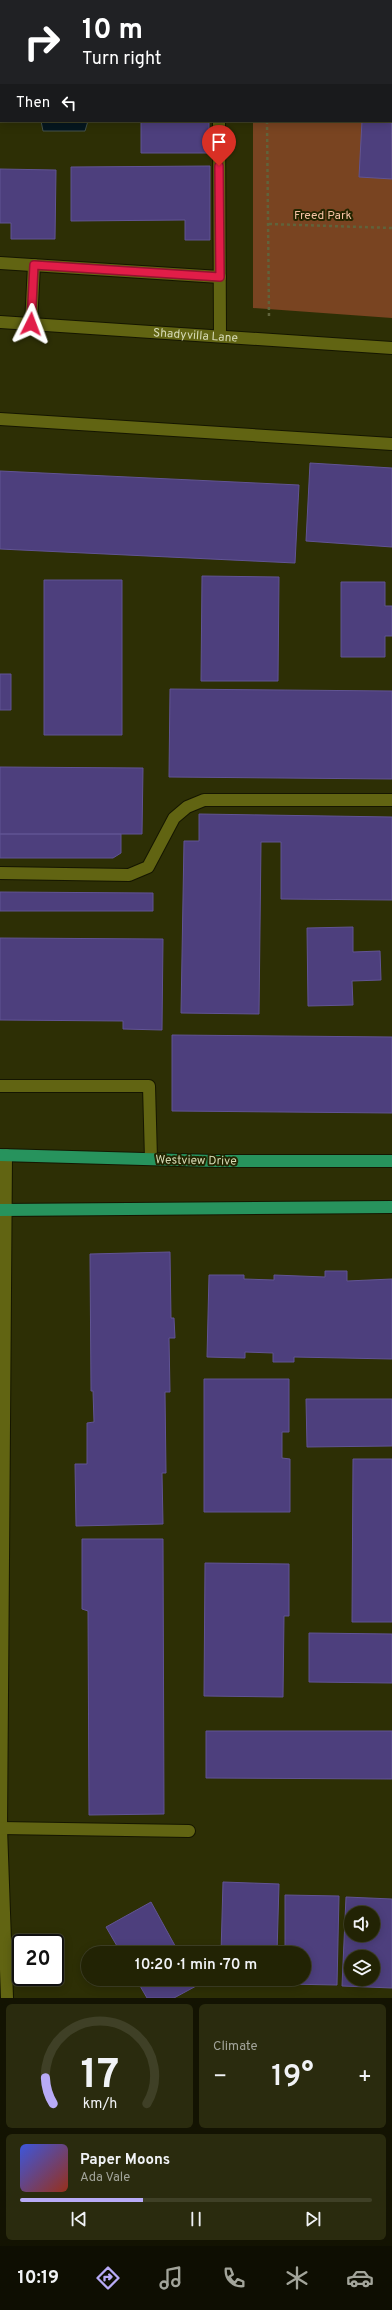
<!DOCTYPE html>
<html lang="en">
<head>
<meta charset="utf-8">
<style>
	:root { --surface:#222304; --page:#2a2b0e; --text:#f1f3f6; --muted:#a2a49a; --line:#3f4026; --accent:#b8abf7 }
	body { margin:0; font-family:Overpass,sans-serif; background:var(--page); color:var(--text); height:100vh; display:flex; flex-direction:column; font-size:15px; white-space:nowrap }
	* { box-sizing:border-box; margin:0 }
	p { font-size:13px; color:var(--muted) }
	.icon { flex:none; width:22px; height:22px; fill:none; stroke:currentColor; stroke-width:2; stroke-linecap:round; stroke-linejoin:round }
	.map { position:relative; height:1998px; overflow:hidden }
	.details { display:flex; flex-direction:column; gap:6px; padding:6px; background:#131302; flex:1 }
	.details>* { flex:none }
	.top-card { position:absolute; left:0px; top:0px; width:392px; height:122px; box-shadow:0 2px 10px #0003,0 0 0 1px var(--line); background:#202124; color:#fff; overflow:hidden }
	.controls { position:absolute; left:344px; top:1906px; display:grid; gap:8px }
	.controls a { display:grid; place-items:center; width:36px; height:36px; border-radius:50%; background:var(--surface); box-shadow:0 2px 10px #0003,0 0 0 1px var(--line); font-size:20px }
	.speed { position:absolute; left:12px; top:1934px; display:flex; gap:8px; font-size:20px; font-weight:700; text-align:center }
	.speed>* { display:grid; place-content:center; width:52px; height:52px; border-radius:50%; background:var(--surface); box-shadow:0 2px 10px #0003,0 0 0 1px var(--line); line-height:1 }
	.speed .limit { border:2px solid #111; border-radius:6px; background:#fff; color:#111 }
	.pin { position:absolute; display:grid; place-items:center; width:34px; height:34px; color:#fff; margin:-41px -17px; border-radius:50% 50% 50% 0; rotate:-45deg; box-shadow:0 0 4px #0007 }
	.pin .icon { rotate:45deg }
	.me { position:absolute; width:44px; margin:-22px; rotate:3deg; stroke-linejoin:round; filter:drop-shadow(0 0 3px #0008) }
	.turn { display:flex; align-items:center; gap:14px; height:84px; padding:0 16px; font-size:18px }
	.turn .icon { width:52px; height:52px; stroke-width:2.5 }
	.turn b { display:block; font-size:28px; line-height:34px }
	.then { display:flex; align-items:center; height:38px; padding:0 16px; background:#0003; gap:8px; font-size:15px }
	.big { font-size:30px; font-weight:600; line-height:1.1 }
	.details .widget { flex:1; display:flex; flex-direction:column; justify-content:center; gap:6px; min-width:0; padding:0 14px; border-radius:6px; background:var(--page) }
	.details .dial { align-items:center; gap:0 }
	.dial svg { height:104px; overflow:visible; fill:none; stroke:var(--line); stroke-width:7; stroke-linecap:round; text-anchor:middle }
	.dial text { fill:var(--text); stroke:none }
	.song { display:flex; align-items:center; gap:12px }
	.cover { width:48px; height:48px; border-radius:6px; background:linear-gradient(135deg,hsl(230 70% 55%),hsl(10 70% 35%)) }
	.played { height:4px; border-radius:2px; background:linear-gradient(90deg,var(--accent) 35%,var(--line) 35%) }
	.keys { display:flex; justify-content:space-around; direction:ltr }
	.heat { display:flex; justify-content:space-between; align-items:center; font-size:22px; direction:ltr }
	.details .tiles { flex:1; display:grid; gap:6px; grid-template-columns:1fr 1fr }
	.widget:last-child { grid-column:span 2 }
	.trip { position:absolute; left:81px; top:1946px; width:230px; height:40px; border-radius:20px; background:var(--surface); box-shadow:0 2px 10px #0003,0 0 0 1px var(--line); font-weight:600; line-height:40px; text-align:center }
	.tabs { display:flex; height:64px; justify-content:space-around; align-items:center; background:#0e0e02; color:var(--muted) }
	.tabs .icon { width:28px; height:28px }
	.tabs .selected { color:var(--accent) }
	.tabs b { font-size:18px; color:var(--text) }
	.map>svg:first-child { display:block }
</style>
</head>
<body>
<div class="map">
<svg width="392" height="1998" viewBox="0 0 392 1998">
	<rect width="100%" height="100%" fill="#2d2f05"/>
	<!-- green -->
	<path fill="#794421" d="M252 0H392V318L253 308V121H391V1Z"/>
	<!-- water -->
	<path fill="#05171f" stroke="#44524c" d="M41 121H88L85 131H43Z"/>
	<!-- building -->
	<path fill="#4d3f7d" stroke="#615493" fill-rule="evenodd" d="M151 0H179V1H151Z
		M0 17H1V69H0Z
		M391 56 392 179 359 177 362 121H391Z
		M141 121H209V153H141Z
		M210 166V240H185V220L71 221V167Z
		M0 169 56 170 55 239H11V223H0Z
		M310 463 392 468V547L306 541Z
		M0 471 299 485 295 563 0 549Z
		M202 576 279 577 278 681H201Z
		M44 580H122V735H44Z
		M341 582H385V606H392V636H385V657H341Z
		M0 674H11V710H0Z
		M170 689 392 691V779L169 777Z
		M0 767 143 768 142 834H0Z
		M199 814 392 817V900L281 899V842H261L259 1014 181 1013 184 841H199Z
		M0 834H121V853L113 858H0Z
		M0 892 153 893V911H0Z
		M353 927V952L380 951 381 980 352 981 353 1005 308 1006 307 928Z
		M0 938 163 939 162 1030 123 1029V1021L0 1020Z
		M172 1035 392 1037V1113L172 1111Z
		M170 1252 171 1318H174L175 1338H169L170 1392H165L166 1473H162L163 1524 76 1526 75 1464H87V1423L94 1422 93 1391H91L90 1254Z
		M325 1271H347V1281L392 1279V1359L294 1357V1362H273V1353L245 1352V1358L207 1357 209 1275H244V1279L274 1280V1275L325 1277Z
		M204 1379H289V1432H282V1458L290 1459V1512H204Z
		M306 1399H392V1446L307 1447Z
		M353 1459H392V1622H352Z
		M82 1539H163L164 1814 89 1815 88 1611 82 1609Z
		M205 1563 289 1564V1616H284L283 1697 204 1696Z
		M309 1633 392 1634V1683L309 1682Z
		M206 1731H392V1779L206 1778Z
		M223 1882 279 1884 277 1953H221Z
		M285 1895 339 1896 337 1985 284 1984V1979H304V1953H285Z
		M346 1897 392 1899V1988L342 1986ZM351 1913H373V1935H351ZM351 1957H373V1979H351Z
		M151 1902 179 1953H121L106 1927Z
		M136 1979H194L198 1985 174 1998H147Z"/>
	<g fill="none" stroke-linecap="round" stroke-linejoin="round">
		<defs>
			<g id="minor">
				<path d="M219 0V1"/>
				<path d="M219 121 220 335"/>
				<path d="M0 263 220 277"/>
				<path id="s1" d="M0 322 392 348"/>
				<path d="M31 324 34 265"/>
				<path d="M0 419 392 444"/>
				<path d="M0 873 129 875 148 867 174 818 187 807 204 800H392"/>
				<path d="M0 1086H149L151 1159"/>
				<path d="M6 1155 1 1828 7 1998"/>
				<path d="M1 1828 189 1831"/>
			</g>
			<path id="major" d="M0 1155 215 1161H392
				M0 1210 392 1207"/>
		</defs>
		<!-- minor casing -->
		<use href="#minor" stroke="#151601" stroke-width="14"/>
		<!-- major casing -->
		<use href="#major" stroke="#151601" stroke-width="14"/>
		<!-- path -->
		<path stroke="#60633b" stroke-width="2.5" stroke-dasharray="3 3" stroke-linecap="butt" d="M269 1V0
			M267 121 269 318
			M269 224 392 228"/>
		<!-- minor -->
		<use href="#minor" stroke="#616412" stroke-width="12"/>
		<!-- major -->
		<use href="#major" stroke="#27935d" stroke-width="12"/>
	</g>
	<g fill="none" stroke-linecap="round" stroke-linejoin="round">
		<defs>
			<path id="route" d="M31 324 34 265 220 277 219 166"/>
		</defs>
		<!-- route casing -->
		<use href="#route" stroke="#92132f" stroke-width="10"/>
		<!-- route -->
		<use href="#route" stroke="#e11d48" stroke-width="7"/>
	</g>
	<g text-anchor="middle" stroke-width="4" stroke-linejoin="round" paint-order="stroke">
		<!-- park labels -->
		<g font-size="12" fill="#f3c0a2" stroke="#232500">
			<text x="323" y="219">Freed Park</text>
		</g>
		<!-- street labels -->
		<g font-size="12" fill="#d6dab5" stroke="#232500">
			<text dy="4" stroke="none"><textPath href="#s1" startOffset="196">Shadyvilla Lane</textPath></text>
			<text transform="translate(196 1160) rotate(1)" y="4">Westview Drive</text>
		</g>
	</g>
</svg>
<div class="controls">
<a><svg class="icon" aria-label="sound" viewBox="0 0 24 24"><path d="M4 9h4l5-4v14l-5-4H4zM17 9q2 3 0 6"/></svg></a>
<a><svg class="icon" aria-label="layers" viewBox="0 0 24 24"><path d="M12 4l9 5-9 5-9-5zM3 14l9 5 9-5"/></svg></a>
</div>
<div class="speed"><div class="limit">20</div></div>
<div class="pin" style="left:219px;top:166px;background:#d93025"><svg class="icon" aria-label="arrive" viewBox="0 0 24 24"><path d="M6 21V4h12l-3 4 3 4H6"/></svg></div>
<svg class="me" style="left:31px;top:324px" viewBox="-20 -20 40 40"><path d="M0-17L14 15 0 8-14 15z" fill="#e11d48" stroke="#fff" stroke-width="4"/></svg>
<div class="trip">10:20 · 1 min · 70 m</div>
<div class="top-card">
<div class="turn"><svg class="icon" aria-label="right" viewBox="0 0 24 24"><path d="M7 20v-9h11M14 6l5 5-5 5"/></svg><div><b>10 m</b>Turn right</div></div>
<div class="then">Then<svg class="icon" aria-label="left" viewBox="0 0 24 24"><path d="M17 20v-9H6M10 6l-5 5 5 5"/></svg></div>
</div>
</div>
<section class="details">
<div class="tiles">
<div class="widget dial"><svg viewBox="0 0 100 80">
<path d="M14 69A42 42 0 1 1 86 69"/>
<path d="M14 69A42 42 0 0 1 8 49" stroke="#b8abf7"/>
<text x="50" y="56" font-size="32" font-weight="700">17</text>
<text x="50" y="72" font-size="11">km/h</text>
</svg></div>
<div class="widget"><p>Climate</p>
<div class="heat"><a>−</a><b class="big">19°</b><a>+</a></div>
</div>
<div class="widget">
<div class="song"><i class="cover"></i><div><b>Paper Moons</b><p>Ada Vale</p></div></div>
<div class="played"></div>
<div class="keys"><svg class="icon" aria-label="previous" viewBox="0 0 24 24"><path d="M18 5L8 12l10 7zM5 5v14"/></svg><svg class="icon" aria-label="pause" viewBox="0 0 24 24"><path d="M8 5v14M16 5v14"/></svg><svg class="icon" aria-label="next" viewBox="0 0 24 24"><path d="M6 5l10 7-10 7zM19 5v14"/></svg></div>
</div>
</div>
</section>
<nav class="tabs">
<b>10:19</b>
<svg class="icon selected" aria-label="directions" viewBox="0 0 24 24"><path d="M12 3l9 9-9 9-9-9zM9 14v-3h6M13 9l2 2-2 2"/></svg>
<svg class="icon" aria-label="music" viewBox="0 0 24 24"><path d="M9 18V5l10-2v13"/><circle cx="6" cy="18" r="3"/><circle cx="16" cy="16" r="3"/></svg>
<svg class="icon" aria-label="phone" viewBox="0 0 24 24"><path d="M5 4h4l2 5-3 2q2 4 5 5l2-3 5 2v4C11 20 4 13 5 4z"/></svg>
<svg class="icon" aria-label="climate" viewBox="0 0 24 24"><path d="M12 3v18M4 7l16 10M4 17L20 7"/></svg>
<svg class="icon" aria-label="car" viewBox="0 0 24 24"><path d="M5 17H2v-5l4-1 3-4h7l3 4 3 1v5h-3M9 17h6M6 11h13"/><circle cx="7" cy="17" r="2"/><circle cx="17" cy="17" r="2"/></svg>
</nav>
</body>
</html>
